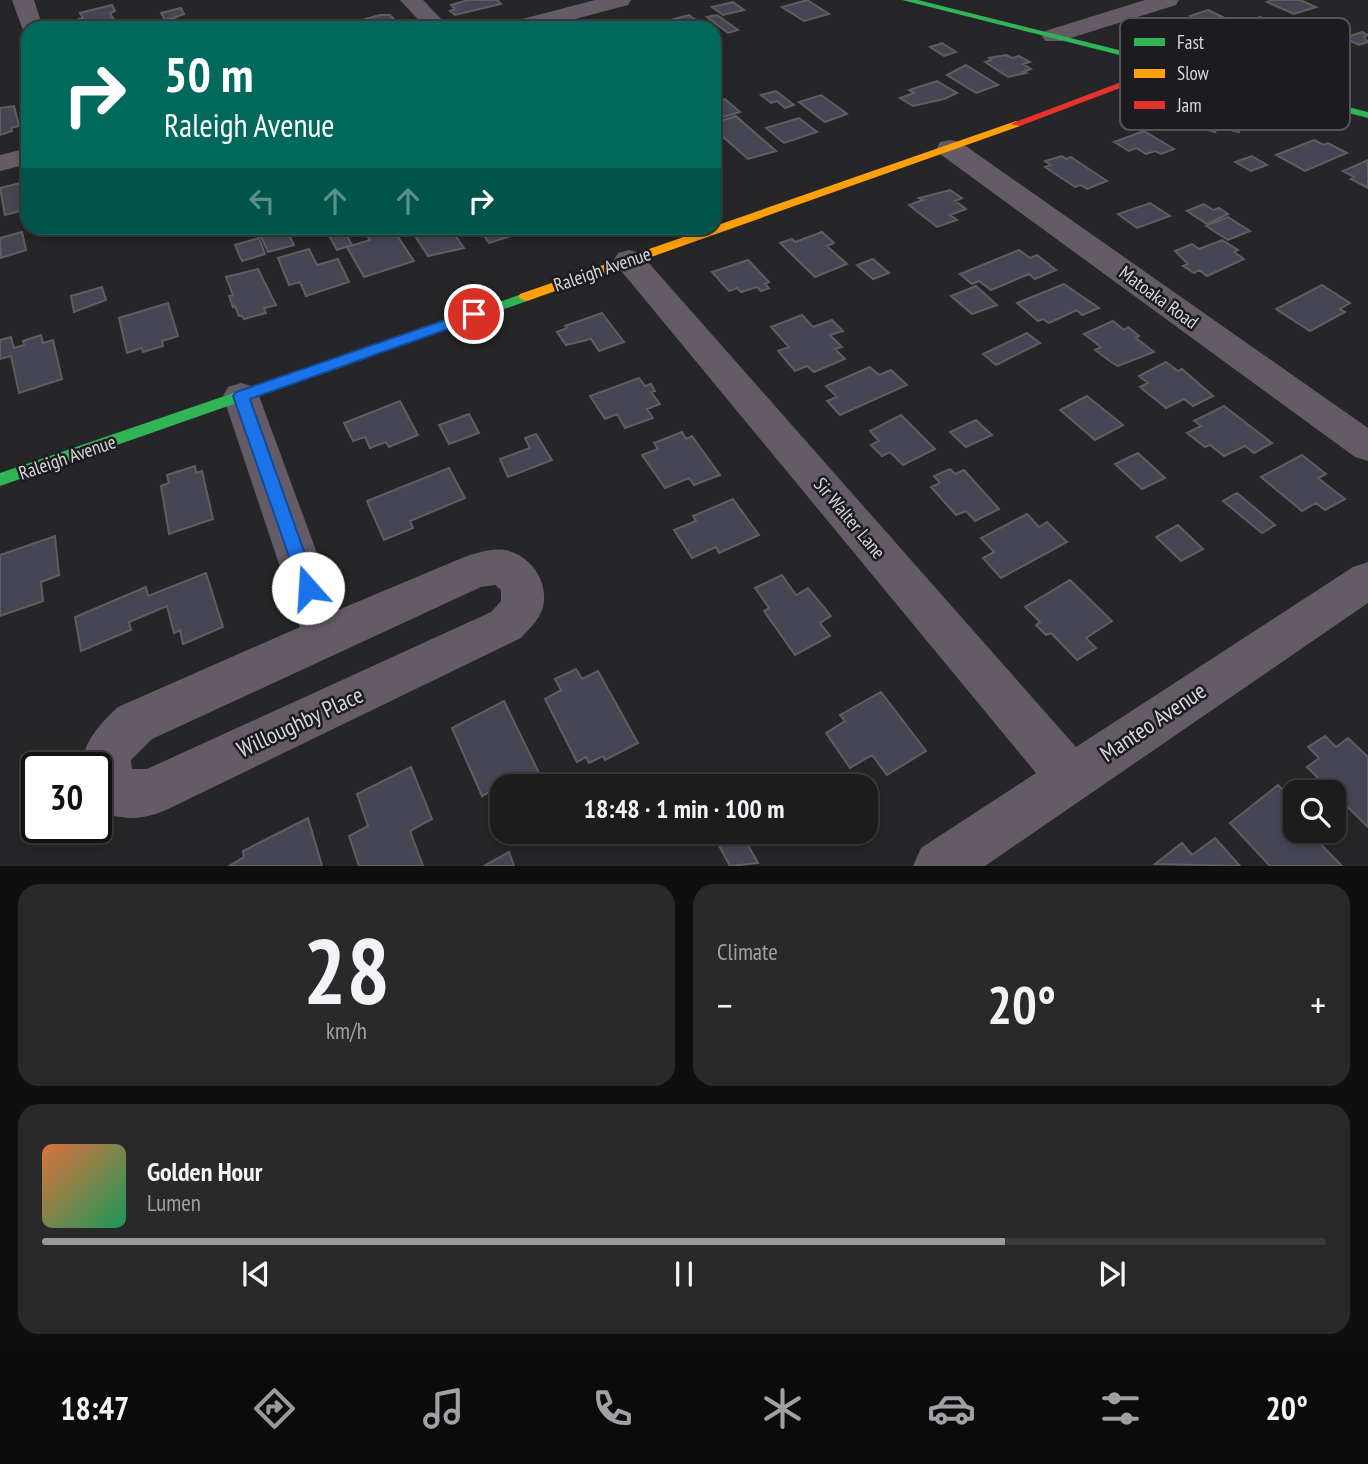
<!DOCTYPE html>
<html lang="en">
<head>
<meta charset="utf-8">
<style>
	:root { --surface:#1c1c1d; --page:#29292a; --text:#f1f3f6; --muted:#a0a1a4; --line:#3a3a3b; --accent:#9a999b }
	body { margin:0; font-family:"PT Sans Narrow",sans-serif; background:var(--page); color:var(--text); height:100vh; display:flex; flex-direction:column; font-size:26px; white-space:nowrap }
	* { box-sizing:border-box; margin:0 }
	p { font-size:23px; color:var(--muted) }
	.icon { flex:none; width:38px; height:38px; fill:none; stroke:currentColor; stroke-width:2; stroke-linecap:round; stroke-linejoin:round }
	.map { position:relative; height:866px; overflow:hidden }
	.sheet { display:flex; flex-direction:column; gap:18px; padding:18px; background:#0f0f10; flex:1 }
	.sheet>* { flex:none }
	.banner { position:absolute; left:21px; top:21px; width:700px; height:214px; border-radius:21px; box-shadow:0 4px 10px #0003,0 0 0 2px var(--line); background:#00695c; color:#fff; overflow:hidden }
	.buttons { position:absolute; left:1283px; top:780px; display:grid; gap:14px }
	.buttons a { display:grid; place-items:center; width:63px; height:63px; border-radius:14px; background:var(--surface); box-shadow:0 4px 10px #0003,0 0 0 2px var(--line); font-size:35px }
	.speed { position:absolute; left:21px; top:752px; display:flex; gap:14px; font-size:35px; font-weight:700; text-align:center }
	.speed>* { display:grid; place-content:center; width:91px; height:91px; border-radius:50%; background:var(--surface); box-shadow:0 4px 10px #0003,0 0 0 2px var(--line); line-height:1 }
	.speed .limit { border:4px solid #111; border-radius:10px; background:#fff; color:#111 }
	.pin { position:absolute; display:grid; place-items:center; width:60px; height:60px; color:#fff; margin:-30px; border:4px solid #fff; border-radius:50%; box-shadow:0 2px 7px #0007 }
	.me { position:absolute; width:77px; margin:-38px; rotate:341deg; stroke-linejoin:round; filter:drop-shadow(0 0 5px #0008) }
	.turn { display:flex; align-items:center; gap:24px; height:147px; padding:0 28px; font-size:32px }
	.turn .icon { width:91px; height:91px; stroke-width:2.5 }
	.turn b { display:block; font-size:49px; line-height:60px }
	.lanes { display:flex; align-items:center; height:66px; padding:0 28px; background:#0003; justify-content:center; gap:35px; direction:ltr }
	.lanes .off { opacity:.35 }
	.big { font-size:52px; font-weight:600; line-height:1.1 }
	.sheet .widget { flex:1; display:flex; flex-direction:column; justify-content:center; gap:10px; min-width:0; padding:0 24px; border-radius:21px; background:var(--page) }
	.sheet .dial { align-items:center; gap:0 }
	.dial b { font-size:91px; line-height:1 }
	.song { display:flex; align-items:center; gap:21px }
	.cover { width:84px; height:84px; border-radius:10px; background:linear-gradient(135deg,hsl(20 70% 55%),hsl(150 70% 35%)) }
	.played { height:7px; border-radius:4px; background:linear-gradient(90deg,var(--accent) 75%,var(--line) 75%) }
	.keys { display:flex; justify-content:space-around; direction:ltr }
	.heat { display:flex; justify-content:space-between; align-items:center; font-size:38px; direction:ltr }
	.sheet .tiles { flex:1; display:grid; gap:18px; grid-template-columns:1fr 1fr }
	.widget:last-child { grid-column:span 2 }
	.trip { position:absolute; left:490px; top:774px; width:388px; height:70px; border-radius:21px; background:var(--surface); box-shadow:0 4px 10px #0003,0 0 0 2px var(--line); font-weight:600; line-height:70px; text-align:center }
	.menu { display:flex; height:112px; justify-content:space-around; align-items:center; background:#0b0b0c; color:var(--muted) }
	.menu .icon { width:49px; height:49px }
	.menu .active { color:var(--accent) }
	.menu b { font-size:32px; color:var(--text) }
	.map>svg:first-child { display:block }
</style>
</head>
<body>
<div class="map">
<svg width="1368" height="866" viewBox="0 0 1368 866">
	<rect width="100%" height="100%" fill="#262527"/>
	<!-- building -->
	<path fill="#464554" stroke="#5e5e60" stroke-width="2" d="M468 0H497L501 4 455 15 450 11 455 9 451 5Z
		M807 0 829 14 804 21 782 7Z
		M1272 0H1300L1316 7 1294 14 1267 2Z
		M733 2 744 10 723 15 712 7Z
		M112 5 115 11 110 13 114 20 87 26 84 20 80 22 79 19 83 18 80 13Z
		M181 8 184 14 174 18 165 20 161 13Z
		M1208 10 1231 21 1212 27 1200 24 1190 16Z
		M380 15H390L402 28H373L365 19Z
		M689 15 706 28H662L656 24Z
		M717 15 738 30 728 33 707 17Z
		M1260 17 1286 29 1266 35 1240 23Z
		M1362 32 1368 35 1364 37 1368 42 1359 45 1344 38Z
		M942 43 956 52 944 56 930 47Z
		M1006 55 1012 58 1019 56 1030 62 1023 64 1031 69 1023 72 1026 73 1008 77 985 62 991 60 989 58Z
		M966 65 998 85 976 93 947 75Z
		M937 81 957 93 944 99 913 106 900 98 914 93 909 90Z
		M776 91 794 105 785 108 777 101 771 103 761 95Z
		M714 95 721 100 725 99 740 112 720 118 714 113Z
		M821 95 842 110 847 114 825 122 799 102Z
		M1185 102 1244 118 1239 132 1218 127 1215 132 1193 126 1196 121 1178 116Z
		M14 106 19 126 11 128 12 131 0 135V108Z
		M736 116 746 125 776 151 748 159 714 129V123Z
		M799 118 817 132 784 143 766 128Z
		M1144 131 1174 149 1161 154 1155 151 1146 154 1136 148 1129 151 1114 142Z
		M1314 140 1324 145 1328 143 1347 153 1305 171 1276 155Z
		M1062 156 1066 159 1071 157 1107 181 1087 189 1081 185 1075 187 1045 167 1051 165 1045 161Z
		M1252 156 1267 165 1251 171 1235 162Z
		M1368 160V188L1351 179 1354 177 1343 171Z
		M28 181V209L5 215 0 188Z
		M950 190 962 198 955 201 966 209 950 215 957 220 937 227 909 205 923 200 919 198Z
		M1150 203 1170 216 1137 228 1118 214Z
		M1204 204 1213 210 1219 208 1228 214 1207 224 1187 211Z
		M1228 217 1250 231 1228 240 1206 226Z
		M274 228 277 234 287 231 294 245 268 252 259 232Z
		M325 228H349L343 229 352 245 337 250Z
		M392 228 414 261 364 277 347 247 370 240 367 236Z
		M410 228H450L464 248 428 256Z
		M479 228H519L523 232 489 243Z
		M22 232 26 250 1 258 0 238Z
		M822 232 834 243 827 246 847 264 815 277 780 243 792 239 795 242Z
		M259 238 265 254 242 261 235 245Z
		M1222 240 1238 250 1234 252 1244 259 1207 276 1199 270 1194 273 1183 266 1188 264 1175 251 1192 244 1199 249Z
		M309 249 317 265 338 259 349 282 306 296 300 282 289 285 278 258Z
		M1019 250 1030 258 1037 255 1056 270 1035 279 1029 274 991 290 979 281 972 284 960 274Z
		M873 259 889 273 873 279 857 265Z
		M748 260 769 282 765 284 769 288 761 291 757 287 741 292 737 288 729 291 712 272Z
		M258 269 276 305 264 308 266 313 244 319 242 316H239L235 306 233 307 229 296 233 295 226 277Z
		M1064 284 1099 308 1082 315 1077 310 1049 323 1043 319 1038 321 1017 303Z
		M1322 285 1350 303 1340 309 1345 312 1310 331 1276 309Z
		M976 286 997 305 972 314 951 296Z
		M102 287 106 300 74 312 71 296Z
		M168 303 178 336 162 341 163 346 143 352 142 348 127 353 119 318Z
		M602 313 624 342 599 351 591 339 566 345 557 332 567 328 565 326Z
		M802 315 813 327 832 320 843 331 830 335 842 347 835 349 845 359 814 372 807 366 795 371 778 351 789 347 771 327Z
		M1113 321 1124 330 1128 327 1139 336 1136 338 1154 352 1118 366 1111 362 1095 350 1101 347 1084 334Z
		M1027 333 1040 343 996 365 983 354Z
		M41 335 43 343 53 340 62 379 19 393 11 356 0 359V340L11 337 14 348 24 345 23 341Z
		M1166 362 1178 371 1182 369 1213 396 1193 406 1184 399 1166 408 1140 387 1148 383 1139 376Z
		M870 367 879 375 891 370 907 385 840 415 827 401 837 397 826 386Z
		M639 378 645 386 651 384 655 391 651 392 660 404 647 409 653 418 625 428 617 414 605 419 590 396Z
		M1087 396 1123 425 1095 440 1060 410Z
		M400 401 418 435 389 447 386 442 370 448 365 437 353 441 344 423Z
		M1224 406 1272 443 1254 453 1245 446 1224 456 1210 445 1205 447 1187 433 1201 426 1194 421Z
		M469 414 479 433 449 444 439 425Z
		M901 415 935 449 903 465 890 452 882 456 871 445 879 441 870 431Z
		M976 420 992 435 966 447 950 432Z
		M682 432 686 439 692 436 720 475 694 485 689 478 665 488 642 455 658 449 654 443Z
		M536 434 552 460 508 477 500 459 530 448 525 438Z
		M1138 453 1165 478 1142 489 1115 464Z
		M1302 455 1326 474 1318 478 1345 499 1325 510 1316 503 1302 511 1261 477Z
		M195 466 196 473 202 471 213 519 169 534 161 486 169 483 167 475Z
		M449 468 465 498 410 521 413 528 384 540 367 501Z
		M950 469 955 474 964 470 999 509 975 521 966 511 956 515 931 487 940 483 934 476Z
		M1237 493 1275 525 1262 533 1223 501Z
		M733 499 759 535 719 553 716 547 692 558 674 530 696 521 693 516Z
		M1027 514 1039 527 1047 522 1067 542 1001 578 983 558 994 552 981 538Z
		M1178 525 1203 549 1181 561 1156 537Z
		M55 536 59 575 41 582 43 601 0 616V555Z
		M206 573 223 627 183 644 180 630 174 633 167 606 129 622 131 630 81 651 75 617 146 587 148 596Z
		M782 575 796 595 808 588 831 616 820 623 830 636 795 655 764 611 769 608 755 588Z
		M1070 580 1112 621 1086 638 1096 648 1077 660 1051 633 1046 635 1036 625 1040 622 1025 607Z
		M576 669 582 679 598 671 638 743 605 760 603 756 589 763 586 757 577 762 545 699 561 690 555 679Z
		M881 692 926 751 887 775 872 755 850 768 826 733 845 721 840 715Z
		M504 701 541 777 525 786H502V798L497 788 482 796 452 728Z
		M1325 736 1336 747 1348 738 1368 757V827L1307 767 1319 758 1308 747Z
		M411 767 432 819 410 831 423 866H359L349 836 368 826 357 794Z
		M1278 785 1295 802V831H1308L1342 866H1270L1230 823Z
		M308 818 322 866H229L244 857 243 851Z
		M711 831H740L758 863 730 866Z
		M1215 838 1240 866 1155 864 1182 843 1192 855Z
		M509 852 514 866H484Z"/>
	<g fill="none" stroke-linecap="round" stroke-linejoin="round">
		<!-- street -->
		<path fill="#655b66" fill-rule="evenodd" d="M12 0H34L43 28H28V34L24 33Z
			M400 0H423L450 28H426Z
			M595 0H631L628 5 541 28H504L507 23Z
			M1145 0H1179L1176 5 1061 41H1045L1042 36 1045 31Z
			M950 140 960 142 1368 428V461L1355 457 940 154 937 148 940 142Z
			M28 148V164L0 171V155Z
			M629 250 640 253 1076 747 1353 567 1368 562V603L985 866H913L921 848 1036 773 618 267 614 260 618 253Z
			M241 383 254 387 259 396 338 610 462 558C475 553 492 548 505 550 531 555 549 582 543 607 540 619 529 629 521 638L166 810C143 820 123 821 100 811L96 804V768H83C81 743 101 723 118 707L300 627 223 396 228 387ZM495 585 501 590V601L491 612 147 769H132L131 760 152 739 481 587Z"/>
		<!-- fast -->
		<path fill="#30b455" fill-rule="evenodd" d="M902 0H918L1368 112V118Z
			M525 293 532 297 530 300 0 486V473Z"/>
		<!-- slow -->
		<path fill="#ff9f0a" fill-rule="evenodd" d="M1016 121 1022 124 1020 126 530 300 525 301 518 297 520 294Z"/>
		<!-- jam -->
		<path fill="#e5322d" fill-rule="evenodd" d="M1198 53 1207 55 1020 126 1010 124Z"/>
	</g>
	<!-- route -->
	<path fill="#1a73e8" stroke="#114b97" stroke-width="2" d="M474 310 479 311V318L250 399 317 588 315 594 308 596 302 594 233 396 236 392Z"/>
	<g text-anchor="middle" stroke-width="5" stroke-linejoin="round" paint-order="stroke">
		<!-- street labels -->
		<g font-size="19" fill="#d8d7d9" stroke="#1c1b1f">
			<text transform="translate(602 269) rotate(-19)" y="7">Raleigh Avenue</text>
			<text transform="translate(1159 297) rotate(36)" y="7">Matoaka Road</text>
			<text transform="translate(67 457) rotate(-19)" y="7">Raleigh Avenue</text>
			<text transform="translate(850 518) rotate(50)" y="7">Sir Walter Lane</text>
		</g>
		<!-- near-street labels -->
		<g font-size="23" fill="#d8d7d9" stroke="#1c1b1f">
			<text transform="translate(300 722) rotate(-25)" y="8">Willoughby Place</text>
			<text transform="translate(1153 722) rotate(-34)" y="8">Manteo Avenue</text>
		</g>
	</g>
	<!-- legend -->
	<rect x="1120" y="18" width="230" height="112" rx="10" fill="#1c1b1f" stroke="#545357" stroke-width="2"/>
	<rect x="1134" y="38" width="31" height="8" fill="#30b455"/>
	<rect x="1134" y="69" width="31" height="9" fill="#ff9f0a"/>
	<rect x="1134" y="101" width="31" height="8" fill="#e5322d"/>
	<g font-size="19" fill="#d8d7d9">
		<text x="1177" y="49">Fast</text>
		<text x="1177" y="80">Slow</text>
		<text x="1177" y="112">Jam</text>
	</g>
</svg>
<div class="buttons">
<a><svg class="icon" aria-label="search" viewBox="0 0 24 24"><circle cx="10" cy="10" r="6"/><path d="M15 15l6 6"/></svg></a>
</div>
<div class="speed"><div class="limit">30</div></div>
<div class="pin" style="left:474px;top:314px;background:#d93025"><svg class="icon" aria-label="arrive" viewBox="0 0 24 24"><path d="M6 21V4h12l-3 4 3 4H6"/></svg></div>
<svg class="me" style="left:308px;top:588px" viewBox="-20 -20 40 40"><circle r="19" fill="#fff"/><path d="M0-13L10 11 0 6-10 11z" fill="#1a73e8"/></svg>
<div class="trip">18:48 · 1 min · 100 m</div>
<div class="banner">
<div class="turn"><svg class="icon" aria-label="right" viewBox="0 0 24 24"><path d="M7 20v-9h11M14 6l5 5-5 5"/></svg><div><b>50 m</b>Raleigh Avenue</div></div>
<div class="lanes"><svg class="icon off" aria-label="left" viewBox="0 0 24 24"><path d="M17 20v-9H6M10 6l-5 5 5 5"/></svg><svg class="icon off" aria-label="ahead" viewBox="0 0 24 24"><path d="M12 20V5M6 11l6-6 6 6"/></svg><svg class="icon off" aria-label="ahead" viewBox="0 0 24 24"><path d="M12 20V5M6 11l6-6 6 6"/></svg><svg class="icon" aria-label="right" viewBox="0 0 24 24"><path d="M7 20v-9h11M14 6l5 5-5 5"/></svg></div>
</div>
</div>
<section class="sheet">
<div class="tiles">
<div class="widget dial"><b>28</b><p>km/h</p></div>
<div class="widget"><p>Climate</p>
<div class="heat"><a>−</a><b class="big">20°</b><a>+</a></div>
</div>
<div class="widget">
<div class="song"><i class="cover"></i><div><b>Golden Hour</b><p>Lumen</p></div></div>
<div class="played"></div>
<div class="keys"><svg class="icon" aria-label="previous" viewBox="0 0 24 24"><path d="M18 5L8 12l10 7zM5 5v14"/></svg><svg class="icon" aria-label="pause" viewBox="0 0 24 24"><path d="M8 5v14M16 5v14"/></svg><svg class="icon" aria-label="next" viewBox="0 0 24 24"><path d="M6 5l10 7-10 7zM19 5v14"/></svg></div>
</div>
</div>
</section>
<nav class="menu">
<b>18:47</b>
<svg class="icon active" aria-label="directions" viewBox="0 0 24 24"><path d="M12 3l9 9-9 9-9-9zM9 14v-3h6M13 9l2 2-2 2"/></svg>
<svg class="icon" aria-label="music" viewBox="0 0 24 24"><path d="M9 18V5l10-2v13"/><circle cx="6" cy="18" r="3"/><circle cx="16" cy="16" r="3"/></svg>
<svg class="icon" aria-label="phone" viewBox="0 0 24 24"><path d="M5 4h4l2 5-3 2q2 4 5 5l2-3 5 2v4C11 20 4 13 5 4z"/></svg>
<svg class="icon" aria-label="climate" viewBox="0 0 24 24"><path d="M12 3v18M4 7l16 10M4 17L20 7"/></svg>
<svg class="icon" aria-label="car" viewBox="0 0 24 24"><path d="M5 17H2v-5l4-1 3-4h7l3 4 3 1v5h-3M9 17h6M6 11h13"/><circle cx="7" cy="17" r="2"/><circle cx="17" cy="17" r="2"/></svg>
<svg class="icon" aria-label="filters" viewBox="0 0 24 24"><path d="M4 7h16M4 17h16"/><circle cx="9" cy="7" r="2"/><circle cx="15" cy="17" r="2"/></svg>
<b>20°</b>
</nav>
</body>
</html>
